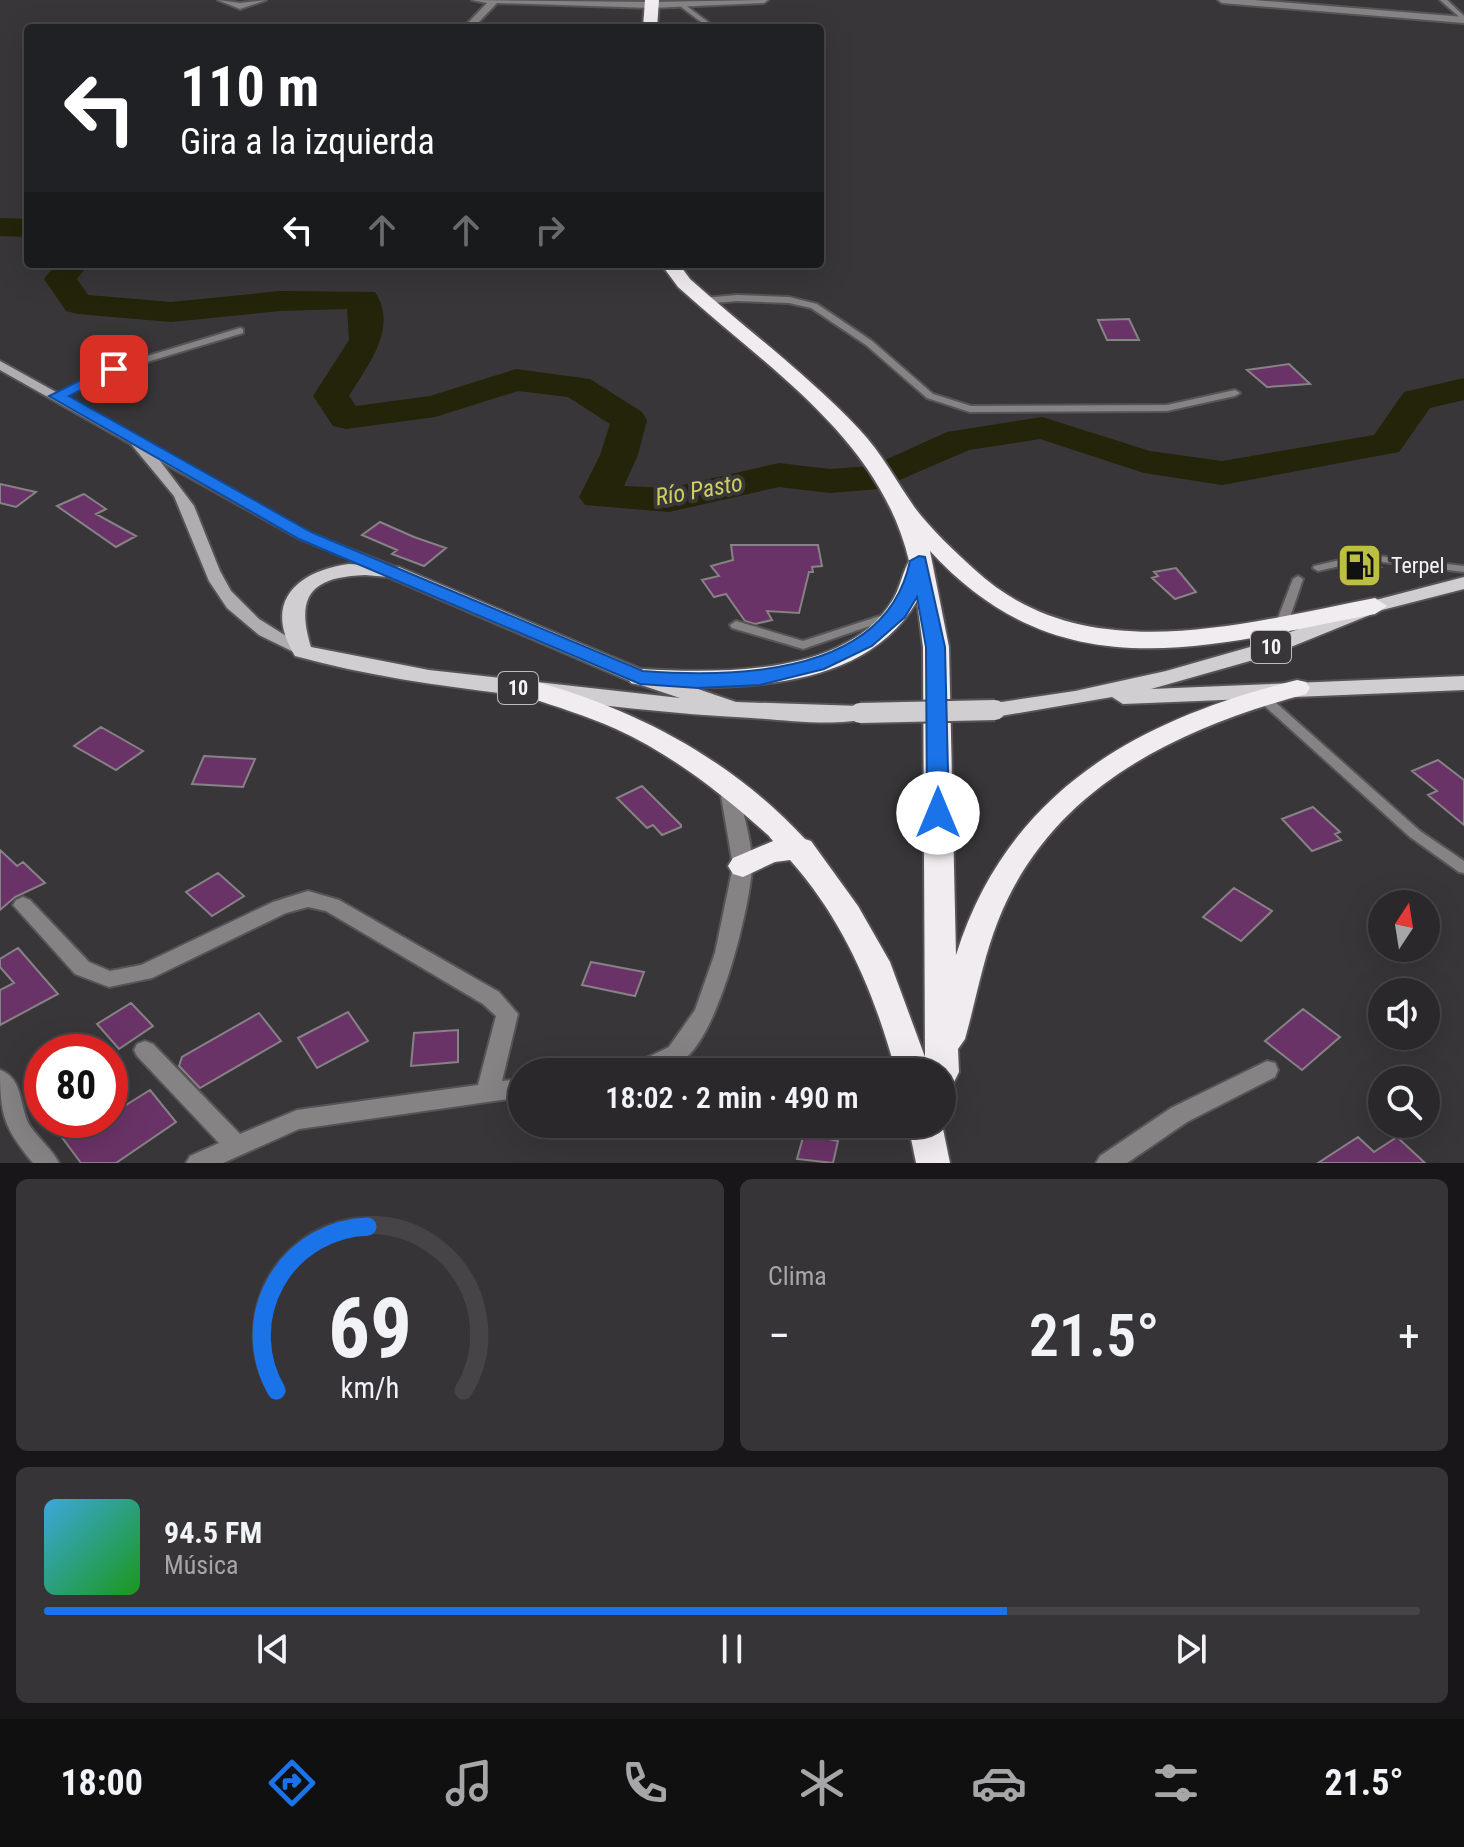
<!DOCTYPE html>
<html lang="es">
<head>
<meta charset="utf-8">
<style>
	:root { --surface:#2b282b; --page:#373437; --text:#f1f3f6; --muted:#a6a6a9; --line:#474447; --accent:#1a73e8 }
	body { margin:0; font-family:"Roboto Condensed",sans-serif; background:var(--page); color:var(--text); height:100vh; display:flex; flex-direction:column; font-size:30px; white-space:nowrap }
	* { box-sizing:border-box; margin:0 }
	p { font-size:26px; color:var(--muted) }
	.icon { flex:none; width:44px; height:44px; fill:none; stroke:currentColor; stroke-width:2; stroke-linecap:round; stroke-linejoin:round }
	.map { position:relative; height:1163px; overflow:hidden }
	.panel { display:flex; flex-direction:column; gap:16px; padding:16px; background:#181618; flex:1 }
	.panel>* { flex:none }
	.banner { position:absolute; left:24px; top:24px; width:800px; height:244px; border-radius:8px; box-shadow:0 8px 32px #0002,0 0 0 2px var(--line); background:#202124; color:#fff; overflow:hidden }
	.needle { width:52px; rotate:12deg }
	.tools { position:absolute; left:1368px; top:890px; display:grid; gap:16px }
	.tools a { display:grid; place-items:center; width:72px; height:72px; border-radius:50%; background:var(--surface); box-shadow:0 8px 32px #0002,0 0 0 2px var(--line); font-size:40px }
	.speed { position:absolute; left:24px; top:1034px; display:flex; gap:16px; font-size:40px; font-weight:700; text-align:center }
	.speed>* { display:grid; place-content:center; width:104px; height:104px; border-radius:50%; background:var(--surface); box-shadow:0 8px 32px #0002,0 0 0 2px var(--line); line-height:1 }
	.speed .limit { border:12px solid #d22; background:#fff; color:#111 }
	.pin { position:absolute; display:grid; place-items:center; width:68px; height:68px; color:#fff; margin:-34px; border-radius:16px; box-shadow:0 4px 12px #0006 }
	.me { position:absolute; width:88px; margin:-44px; rotate:0deg; stroke-linejoin:round; filter:drop-shadow(0 0 6px #0008) }
	.turn { display:flex; align-items:center; gap:28px; height:168px; padding:0 24px; font-size:36px }
	.turn .icon { width:104px; height:104px; stroke-width:2.5 }
	.turn b { display:block; font-size:56px; line-height:68px }
	.lanes { display:flex; align-items:center; height:76px; padding:0 24px; background:#0003; justify-content:center; gap:40px; direction:ltr }
	.lanes .off { opacity:.35 }
	.big { font-size:60px; font-weight:600; line-height:1.1 }
	.panel .tile { flex:1; display:flex; flex-direction:column; justify-content:center; gap:12px; min-width:0; padding:0 28px; border-radius:12px; background:var(--page) }
	.panel .dial { align-items:center; gap:0 }
	.dial svg { height:208px; overflow:visible; fill:none; stroke:var(--line); stroke-width:7; stroke-linecap:round; text-anchor:middle }
	.dial text { fill:var(--text); stroke:none }
	.song { display:flex; align-items:center; gap:24px }
	.cover { width:96px; height:96px; border-radius:12px; background:linear-gradient(135deg,hsl(200 70% 55%),hsl(120 70% 35%)) }
	.played { height:8px; border-radius:4px; background:linear-gradient(90deg,var(--accent) 70%,var(--line) 70%) }
	.keys { display:flex; justify-content:space-around; direction:ltr }
	.heat { display:flex; justify-content:space-between; align-items:center; font-size:44px; direction:ltr }
	.panel .tiles { flex:1; display:grid; gap:16px; grid-template-columns:1fr 1fr }
	.tile:last-child { grid-column:span 2 }
	.trip { position:absolute; left:508px; top:1058px; width:448px; height:80px; border-radius:40px; background:var(--surface); box-shadow:0 8px 32px #0002,0 0 0 2px var(--line); font-weight:600; line-height:80px; text-align:center }
	.tabs { display:flex; height:128px; justify-content:space-around; align-items:center; background:#111011; color:var(--muted) }
	.tabs .icon { width:56px; height:56px }
	.tabs .current { color:var(--accent) }
	.tabs b { font-size:36px; color:var(--text) }
	.map>svg:first-child { display:block }
</style>
</head>
<body>
<div class="map">
<svg width="1464" height="1163" viewBox="0 0 1464 1163">
	<rect width="100%" height="100%" fill="#393639"/>
	<g fill="none" stroke-linecap="round" stroke-linejoin="round">
		<!-- river -->
		<path fill="#232409" fill-rule="evenodd" d="M0 218 28 219V237L0 236Z
			M56 264H89L77 279 88 295 171 302 280 291 375 292C399 328 367 366 349 396L356 406 430 396 516 369 590 379 642 412 647 420 638 455 624 486 669 488 779 463 830 469 872 466 947 432 1042 417 1150 451 1222 461 1374 435 1404 392 1464 378V400L1430 408 1399 452 1222 485 1144 473 1040 439 969 450 879 489 830 493 779 487 669 512 585 505 579 497 600 455 610 424 568 397 518 391 435 417 346 429 333 426 313 396 349 340 347 309 280 311 171 322 78 314 66 311 44 279Z"/>
	</g>
	<!-- building -->
	<path fill="#6a3367" stroke="#868285" stroke-width="2" d="M1129 319 1139 340H1107L1098 320Z
		M1289 364 1310 384 1267 387 1247 370Z
		M0 484 36 492 16 507 0 503Z
		M84 494 106 509 96 514 136 536 116 547 57 506Z
		M380 522 414 537 446 548 424 566 392 554 397 550 362 535Z
		M731 545H818L822 566 812 567 813 572H809L799 613 767 611 772 620 755 624 745 621 726 594 714 597 702 580 719 576 711 566 733 560Z
		M1363 553V561L1380 567 1353 574 1343 558Z
		M1176 568 1196 592 1175 599 1152 578 1158 576 1154 572Z
		M101 727 143 751 116 770 74 746Z
		M204 756 255 759 243 787 192 784Z
		M1438 760 1464 780V825L1428 795 1437 791 1412 771Z
		M642 786 681 825V827L662 835 653 825 647 828 617 798Z
		M1313 807 1340 832 1335 834 1341 840 1312 851 1282 819Z
		M0 850 17 866 23 862 45 883 15 897 0 910Z
		M218 873 244 896 212 916 186 892Z
		M1234 888 1272 911 1241 941 1203 917Z
		M18 948 58 994 0 1025V990L14 983 0 967V959Z
		M591 962 644 972 635 996 582 985Z
		M131 1003 153 1026 119 1049 97 1024Z
		M1303 1009 1340 1037 1302 1070 1265 1041Z
		M348 1012 368 1041 317 1068 298 1038Z
		M259 1013 281 1041 200 1088 179 1066 182 1057Z
		M458 1030V1062L411 1066 414 1033Z
		M150 1090 176 1122 116 1163H81L49 1120H110V1115Z
		M804 1134 838 1141 833 1163 797 1159Z
		M1358 1137 1374 1152 1397 1137 1425 1163H1318Z"/>
	<g fill="none" stroke-linecap="round" stroke-linejoin="round">
		<defs>
			<path id="lane" d="M1440 0H1447L1464 16V21Z
				M680 4H684L716 28H709L680 6Z
				M737 295 789 297 817 304 872 341 933 394 971 406 1167 405 1235 390 1240 393 1235 396 1167 411 970 412 927 398 866 345 811 308 789 303 737 301 703 304 699 301 703 298Z
				M240 328 243 329V333L117 371 60 398H54L52 396 111 367Z
				M1370 555 1464 566V572L1366 560 1365 558 1366 556Z
				M1340 560 1345 563 1344 565 1318 571 1313 568 1314 566Z
				M1298 576 1303 579 1288 623 1282 627 1278 625 1276 623 1293 579Z
				M886 614 890 615 892 617 890 619 803 649 732 628 730 625 736 621 803 641Z
				M1261 692 1265 693 1420 831 1464 861V873L1459 872 1410 837 1257 699 1255 696 1257 693Z"/>
			<path id="street" d="M218 0 240 3 266 0 240 9Z
				M472 0 651 2 768 0 764 3 651 8 497 3 473 28H463L487 3Z
				M1218 0H1254L1464 17V23L1222 3Z
				M728 778 735 779 737 784C741 806 754 848 752 868 749 912 718 1037 682 1061 664 1072 649 1072 629 1072L632 1065 669 1047 695 1010 715 953 733 866 719 784 721 779Z
				M308 891 339 900 499 992 518 1014 502 1081 522 1079V1097L299 1129 223 1163H186L190 1156 219 1143 137 1056 134 1050 137 1044 145 1041 153 1044 240 1134 297 1110 478 1085 496 1016 483 1004 326 911 308 907 286 913 152 978 109 987 75 974 13 905 16 900 23 897 30 900 89 962 110 971 141 965 273 902Z
				M1267 1061 1275 1063 1278 1070 1275 1077 1187 1122 1127 1163H1096L1100 1156 1171 1108Z
				M0 1070C24 1078 19 1108 30 1126 39 1139 52 1149 59 1163H33C4 1128 0 1115 0 1070Z"/>
			<path id="secondary" d="M0 361 310 533 398 568 400 571 398 574H386L300 539 160 461 194 506 220 571 231 591 259 619 310 651 302 656 259 635 227 608 209 581 174 496 131 444 0 370Z"/>
			<path id="primary" d="M349 564 399 567 648 672 736 702 860 706 868 708 871 713 868 718C836 727 786 720 752 718 674 714 595 705 516 695 441 686 367 676 295 656 262 602 297 571 349 564ZM365 575 388 577 632 682 680 698 429 670 311 647C295 595 312 577 365 575Z
				M1464 577V589L1382 610 1271 655 1151 689 1464 676V690L1123 704 1112 697 995 717 987 715 984 710 987 705 995 703 1075 691 1166 671 1257 645 1368 602Z"/>
			<path id="highway" d="M645 0H659L657 28H643Z
				M661 264H679L690 279C746 329 807 374 859 429 882 453 896 481 915 508 931 529 954 551 974 569 1084 672 1244 623 1375 598L1387 606 1375 614C1208 646 1061 694 930 551L949 647 956 955C1008 790 1139 719 1297 680L1306 682 1310 688 1306 694C1177 729 1051 787 998 921 983 959 976 1000 965 1039L958 1049 959 1072 954 1082 942 1086V1072H896C874 993 845 922 790 860L775 862 743 877 733 874 728 866 733 858 773 841 768 835C722 794 673 755 616 729 587 716 557 707 528 697L524 691 528 685 537 682C638 710 733 761 805 839L811 841 858 906 890 962 925 1057 923 647 917 601C864 693 732 690 640 685L631 683 627 677 631 671 640 669C718 673 845 677 892 601 900 589 902 573 909 561 880 438 767 368 678 287Z
				M908 1124H942L950 1163H916Z"/>
		</defs>
		<!-- lane casing -->
		<use href="#lane" stroke="#575457" stroke-width="4"/>
		<!-- street casing -->
		<use href="#street" stroke="#575457" stroke-width="4"/>
		<!-- secondary casing -->
		<use href="#secondary" stroke="#575457" stroke-width="4"/>
		<!-- primary casing -->
		<use href="#primary" stroke="#575457" stroke-width="4"/>
		<!-- highway casing -->
		<use href="#highway" stroke="#575457" stroke-width="4"/>
		<!-- lane -->
		<use href="#lane" fill="#858384" fill-rule="evenodd"/>
		<!-- street -->
		<use href="#street" fill="#858384" fill-rule="evenodd"/>
		<!-- secondary -->
		<use href="#secondary" fill="#b0adb0" fill-rule="evenodd"/>
		<!-- primary -->
		<use href="#primary" fill="#d1ced1" fill-rule="evenodd"/>
		<!-- highway -->
		<use href="#highway" fill="#f0ecef" fill-rule="evenodd"/>
		<defs>
			<path id="primary-bridge" d="M860 713 995 710"/>
		</defs>
		<!-- primary-bridge casing -->
		<use href="#primary-bridge" stroke="#575457" stroke-width="24" stroke-linecap="butt"/>
		<!-- primary-bridge -->
		<use href="#primary-bridge" stroke="#d1ced1" stroke-width="20"/>
	</g>
	<!-- route -->
	<path fill="#1a73e8" stroke="#114b97" stroke-width="2" d="M109 366 122 369 69 396 311 532 643 671C737 678 886 676 910 561L919 556 925 557 945 647 949 813 938 821 927 813 926 647 917 597 905 617 872 646 824 669 760 685 698 688 640 684 299 539 49 396Z"/>
	<!-- icons -->
	<defs>
		<symbol id="fuel-square" viewBox="-11 -11 22 22"><rect x="-9" y="-9" width="18" height="18" rx="4" fill="#bdbf43" stroke="#393639"/><path d="M-5.5-6h7V0h2V4h1.3V-2.5L3-4.5l.8-.8L6-3V5H2.5V1h-1V6h-7ZM-4.2-4.7v3.2H.2V-4.7Z" fill="#111"/></symbol>
	</defs>
	<g fill-rule="evenodd">
		<use href="#fuel-square" x="1334" y="540" width="51" height="51"/>
	</g>
	<g text-anchor="middle" stroke-width="8" stroke-linejoin="round" paint-order="stroke">
		<!-- shield labels -->
		<g fill="#393639" stroke="#bdbbbd" stroke-width="2">
			<rect x="1251" y="631" width="40" height="32" rx="6"/>
			<rect x="498" y="672" width="40" height="32" rx="6"/>
		</g>
		<g font-size="20" font-weight="bold" fill="#f6f4f5">
			<text x="1271" y="654">10</text>
			<text x="518" y="695">10</text>
		</g>
		<!-- poi labels -->
		<g font-size="22" fill="#f6f4f5" stroke="#393639" text-anchor="start">
			<text x="1391" y="573">Terpel</text>
		</g>
		<!-- water labels -->
		<g font-size="24" font-style="italic" fill="#cdd05e" stroke="#393639">
			<text transform="translate(699 490) rotate(-10)" y="8">Río Pasto</text>
		</g>
	</g>
</svg>
<div class="tools">
<a><svg class="needle" viewBox="-14 -14 28 28"><path d="M0-13l5 13h-10z" fill="#e53935"/><path d="M0 13l5-13h-10z" fill="#a6a6a9"/></svg></a>
<a><svg class="icon" aria-label="sound" viewBox="0 0 24 24"><path d="M4 9h4l5-4v14l-5-4H4zM17 9q2 3 0 6"/></svg></a>
<a><svg class="icon" aria-label="search" viewBox="0 0 24 24"><circle cx="10" cy="10" r="6"/><path d="M15 15l6 6"/></svg></a>
</div>
<div class="speed"><div class="limit">80</div></div>
<div class="pin" style="left:114px;top:369px;background:#d93025"><svg class="icon" aria-label="arrive" viewBox="0 0 24 24"><path d="M6 21V4h12l-3 4 3 4H6"/></svg></div>
<svg class="me" style="left:938px;top:813px" viewBox="-20 -20 40 40"><circle r="19" fill="#fff"/><path d="M0-13L10 11 0 6-10 11z" fill="#1a73e8"/></svg>
<div class="trip">18:02 · 2 min · 490 m</div>
<div class="banner">
<div class="turn"><svg class="icon" aria-label="left" viewBox="0 0 24 24"><path d="M17 20v-9H6M10 6l-5 5 5 5"/></svg><div><b>110 m</b>Gira a la izquierda</div></div>
<div class="lanes"><svg class="icon" aria-label="left" viewBox="0 0 24 24"><path d="M17 20v-9H6M10 6l-5 5 5 5"/></svg><svg class="icon off" aria-label="ahead" viewBox="0 0 24 24"><path d="M12 20V5M6 11l6-6 6 6"/></svg><svg class="icon off" aria-label="ahead" viewBox="0 0 24 24"><path d="M12 20V5M6 11l6-6 6 6"/></svg><svg class="icon off" aria-label="right" viewBox="0 0 24 24"><path d="M7 20v-9h11M14 6l5 5-5 5"/></svg></div>
</div>
</div>
<section class="panel">
<div class="tiles">
<div class="tile dial"><svg viewBox="0 0 100 80">
<path d="M14 69A42 42 0 1 1 86 69"/>
<path d="M14 69A42 42 0 0 1 49 6" stroke="#1a73e8"/>
<text x="50" y="56" font-size="32" font-weight="700">69</text>
<text x="50" y="72" font-size="11">km/h</text>
</svg></div>
<div class="tile"><p>Clima</p>
<div class="heat"><a>−</a><b class="big">21.5°</b><a>+</a></div>
</div>
<div class="tile">
<div class="song"><i class="cover"></i><div><b>94.5 FM</b><p>Música</p></div></div>
<div class="played"></div>
<div class="keys"><svg class="icon" aria-label="previous" viewBox="0 0 24 24"><path d="M18 5L8 12l10 7zM5 5v14"/></svg><svg class="icon" aria-label="pause" viewBox="0 0 24 24"><path d="M8 5v14M16 5v14"/></svg><svg class="icon" aria-label="next" viewBox="0 0 24 24"><path d="M6 5l10 7-10 7zM19 5v14"/></svg></div>
</div>
</div>
</section>
<nav class="tabs">
<b>18:00</b>
<svg class="icon current" aria-label="directions" viewBox="0 0 24 24"><path d="M12 3l9 9-9 9-9-9zM9 14v-3h6M13 9l2 2-2 2"/></svg>
<svg class="icon" aria-label="music" viewBox="0 0 24 24"><path d="M9 18V5l10-2v13"/><circle cx="6" cy="18" r="3"/><circle cx="16" cy="16" r="3"/></svg>
<svg class="icon" aria-label="phone" viewBox="0 0 24 24"><path d="M5 4h4l2 5-3 2q2 4 5 5l2-3 5 2v4C11 20 4 13 5 4z"/></svg>
<svg class="icon" aria-label="climate" viewBox="0 0 24 24"><path d="M12 3v18M4 7l16 10M4 17L20 7"/></svg>
<svg class="icon" aria-label="car" viewBox="0 0 24 24"><path d="M5 17H2v-5l4-1 3-4h7l3 4 3 1v5h-3M9 17h6M6 11h13"/><circle cx="7" cy="17" r="2"/><circle cx="17" cy="17" r="2"/></svg>
<svg class="icon" aria-label="filters" viewBox="0 0 24 24"><path d="M4 7h16M4 17h16"/><circle cx="9" cy="7" r="2"/><circle cx="15" cy="17" r="2"/></svg>
<b>21.5°</b>
</nav>
</body>
</html>
